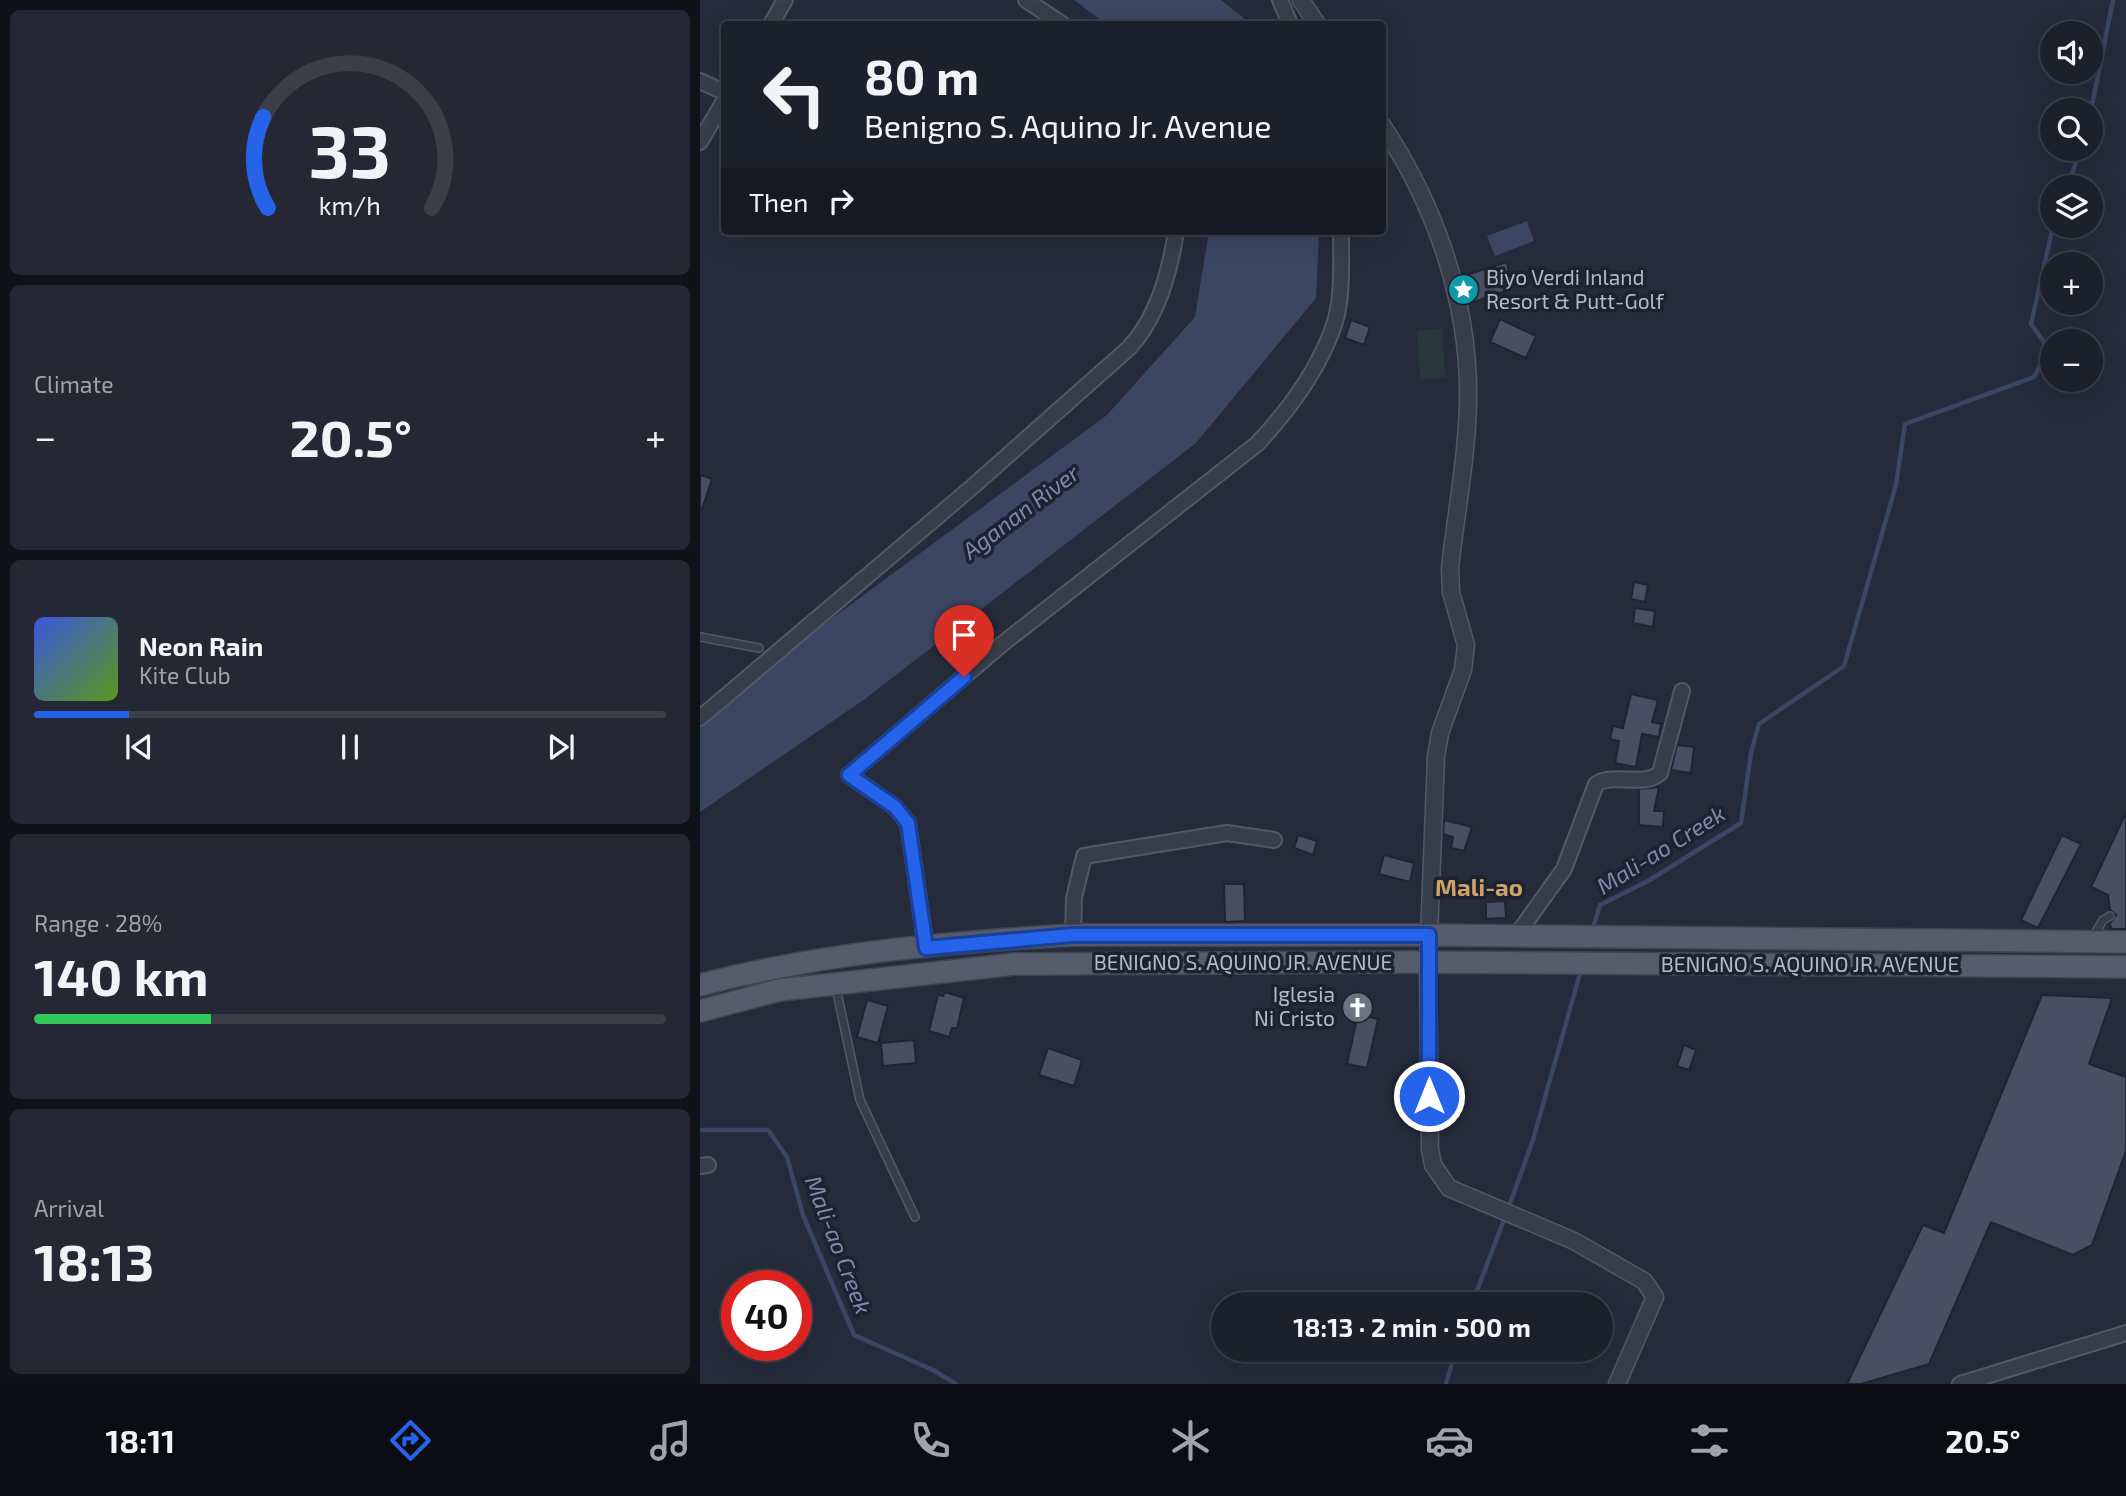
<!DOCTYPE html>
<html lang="en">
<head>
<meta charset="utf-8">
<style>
	:root { --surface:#1c202c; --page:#252834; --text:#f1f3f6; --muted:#a0a3a9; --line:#3a3e48; --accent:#2563eb }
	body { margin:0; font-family:"Exo 2",sans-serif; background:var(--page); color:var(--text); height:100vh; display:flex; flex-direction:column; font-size:26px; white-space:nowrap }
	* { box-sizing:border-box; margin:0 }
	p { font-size:23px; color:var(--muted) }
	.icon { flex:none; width:38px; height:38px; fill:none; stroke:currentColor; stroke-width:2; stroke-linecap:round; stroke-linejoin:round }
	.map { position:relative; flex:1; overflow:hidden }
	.side { display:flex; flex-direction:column; gap:10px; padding:10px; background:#0f1218; width:700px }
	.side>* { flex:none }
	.banner { position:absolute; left:21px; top:21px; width:665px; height:214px; border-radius:7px; box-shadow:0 7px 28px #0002,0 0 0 2px var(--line); background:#1c202c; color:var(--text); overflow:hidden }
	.controls { position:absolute; left:1340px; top:21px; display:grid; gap:14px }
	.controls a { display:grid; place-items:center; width:63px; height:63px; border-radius:50%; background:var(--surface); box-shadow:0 7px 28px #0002,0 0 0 2px var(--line); font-size:35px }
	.speed { position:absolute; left:21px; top:1270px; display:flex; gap:14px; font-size:35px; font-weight:700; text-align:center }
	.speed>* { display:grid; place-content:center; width:91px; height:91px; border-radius:50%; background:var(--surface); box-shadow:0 7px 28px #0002,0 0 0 2px var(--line); line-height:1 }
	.speed .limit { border:10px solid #d22; background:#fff; color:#111 }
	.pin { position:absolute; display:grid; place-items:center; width:60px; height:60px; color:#fff; margin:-72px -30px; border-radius:50% 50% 50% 0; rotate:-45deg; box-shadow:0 0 7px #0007 }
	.pin .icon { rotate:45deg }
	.me { position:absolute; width:77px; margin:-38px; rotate:0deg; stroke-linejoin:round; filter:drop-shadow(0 0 5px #0008) }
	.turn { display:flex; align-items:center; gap:24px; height:147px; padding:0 28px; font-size:32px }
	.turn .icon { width:91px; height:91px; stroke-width:2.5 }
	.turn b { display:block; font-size:49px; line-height:60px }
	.then { display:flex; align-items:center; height:66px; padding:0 28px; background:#0003; gap:14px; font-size:26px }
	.big { font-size:52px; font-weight:700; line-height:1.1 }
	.side .card { flex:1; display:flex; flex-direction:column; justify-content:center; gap:10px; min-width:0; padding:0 24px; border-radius:10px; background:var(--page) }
	.side .dial { align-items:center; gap:0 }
	.dial svg { height:182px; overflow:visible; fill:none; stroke:var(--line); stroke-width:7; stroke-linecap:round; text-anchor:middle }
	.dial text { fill:var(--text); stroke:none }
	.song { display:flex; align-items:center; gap:21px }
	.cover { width:84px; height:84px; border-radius:10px; background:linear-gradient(135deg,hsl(230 70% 55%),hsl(90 70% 35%)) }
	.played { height:7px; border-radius:4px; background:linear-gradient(90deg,var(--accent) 15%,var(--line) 15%) }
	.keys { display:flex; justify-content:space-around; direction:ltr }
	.heat { display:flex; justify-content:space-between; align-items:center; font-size:38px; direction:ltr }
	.charge { height:10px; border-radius:5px; background:linear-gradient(90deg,#34c759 28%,var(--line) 0) }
	.trip { position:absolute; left:511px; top:1292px; width:402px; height:70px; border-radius:35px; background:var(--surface); box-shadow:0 7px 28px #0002,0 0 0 2px var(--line); font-weight:700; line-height:70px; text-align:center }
	.menu { display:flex; height:112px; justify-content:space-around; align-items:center; background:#0b0d12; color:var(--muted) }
	.menu .icon { width:49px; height:49px }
	.menu .selected { color:var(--accent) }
	.menu b { font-size:32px; color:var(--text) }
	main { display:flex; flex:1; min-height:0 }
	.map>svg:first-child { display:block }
</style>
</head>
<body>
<main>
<section class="side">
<div class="card dial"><svg viewBox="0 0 100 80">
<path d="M14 69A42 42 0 1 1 86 69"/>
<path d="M14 69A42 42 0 0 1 12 29" stroke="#2563eb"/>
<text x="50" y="56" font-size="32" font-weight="700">33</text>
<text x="50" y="72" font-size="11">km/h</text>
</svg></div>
<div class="card"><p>Climate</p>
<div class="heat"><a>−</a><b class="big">20.5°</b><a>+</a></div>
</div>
<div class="card">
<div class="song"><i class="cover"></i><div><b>Neon Rain</b><p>Kite Club</p></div></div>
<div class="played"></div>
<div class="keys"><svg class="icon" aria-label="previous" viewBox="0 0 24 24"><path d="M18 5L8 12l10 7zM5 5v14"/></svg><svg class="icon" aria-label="pause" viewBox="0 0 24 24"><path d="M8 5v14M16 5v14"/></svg><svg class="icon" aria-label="next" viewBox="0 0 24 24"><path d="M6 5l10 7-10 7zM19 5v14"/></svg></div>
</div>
<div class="card"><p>Range · 28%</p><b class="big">140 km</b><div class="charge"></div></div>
<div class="card"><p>Arrival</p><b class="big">18:13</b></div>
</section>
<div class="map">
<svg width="1426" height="1384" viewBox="0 0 1426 1384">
	<rect width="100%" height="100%" fill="#252b3b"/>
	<!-- green -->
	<path fill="#27373c" d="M742 328 745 377 720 380 717 331Z"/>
	<!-- water -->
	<path fill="#3b4663" d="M374 0H521L551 24H406Z
		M827 221 834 241 795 256 787 236Z
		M509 231H619L616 298 496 443 165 699 0 812V724L88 651 407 415 495 317Z"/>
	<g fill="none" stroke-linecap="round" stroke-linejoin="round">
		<!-- stream -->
		<path stroke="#3b4663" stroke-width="4.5" d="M1391 110 1413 0
			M1367 187 1381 149
			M892 931 900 905 948 881 1041 823 1051 753 1059 724 1144 666 1196 485 1205 424 1334 377 1349 349 1331 324 1353 226
			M0 1130H68L87 1157 103 1215 154 1335 233 1370 256 1384
			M808 1209 833 1140 881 970
			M772 1304 805 1217
			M746 1384 756 1349"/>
	</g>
	<!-- building -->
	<path fill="#494e62" stroke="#1f2432" stroke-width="2" d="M807 262 812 289 771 303 763 276Z
		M800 319 836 336 826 358 790 342Z
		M651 320 670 327 664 345 645 338Z
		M0 475 12 479 2 509H0Z
		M934 582 948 585 945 602 931 599Z
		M935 608 955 611 953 627 933 623Z
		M931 694 958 700 952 722 961 724 959 737 942 734 936 767 915 763 919 741 910 739 913 726 923 728Z
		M977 745 994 747 991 773 971 770Z
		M959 787 954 811H964L963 827 939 825V789Z
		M1426 813V929H1411L1410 923 1416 915 1410 910 1408 895 1391 887Z
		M744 820 772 827 764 851 751 848 753 837 743 834Z
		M598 835 617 841 613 855 594 848Z
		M1362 835 1381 844 1338 928 1321 920Z
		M684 855 714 863 710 882 679 874Z
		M524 884H544L545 921 525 922Z
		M805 901 806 918 786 919V902Z
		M245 992 264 998 257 1028H252L249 1037 229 1031 238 995 243 996Z
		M1342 995 1412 998 1389 1064 1426 1077V1151L1392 1245 1373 1255 1291 1222 1229 1364 1161 1384H1147L1223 1225 1244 1233Z
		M167 1000 188 1006 178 1043 157 1037Z
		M658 1014 678 1019 667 1068 647 1064Z
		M214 1040 216 1063 183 1066 181 1043Z
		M984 1045 996 1050 989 1070 977 1066Z
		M348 1048 382 1060 374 1086 339 1075Z"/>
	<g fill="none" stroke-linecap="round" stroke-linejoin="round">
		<defs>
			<path id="service" d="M0 637 59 648
				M1393 937 1403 920 1410 916
				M136 988 160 1100 215 1217"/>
			<path id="minor" d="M326 0 362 24
				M580 0 590 24
				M71 24 85 0
				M0 81 24 92
				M0 142 24 101
				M0 718 271 488 429 348C458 317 470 272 476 231
				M373 935 374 898 384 856 527 833 574 840
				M816 936 864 869 896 784C915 772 942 788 960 773L982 691
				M226 948 208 823 195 807 149 775 301 645 557 444C589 410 620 368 635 322 643 295 641 260 641 231
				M0 1166 8 1165
				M1260 1384 1426 1333"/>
			<path id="tertiary" d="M601 0 617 24
				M682 125C736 206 770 304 768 402 767 457 756 513 750 568L751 592 766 645 763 670 740 733 736 757 728 962 730 1149 733 1165 749 1188 874 1241 944 1281 955 1297 917 1384"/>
			<path id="primary" d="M0 985C121 953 248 942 373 935H729L1426 942
				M0 1011 80 990 315 964 711 962 1426 967"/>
		</defs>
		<!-- service casing -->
		<use href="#service" stroke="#535866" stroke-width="10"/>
		<!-- minor casing -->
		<use href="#minor" stroke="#535866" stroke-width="18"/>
		<!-- tertiary casing -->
		<use href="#tertiary" stroke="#535866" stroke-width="19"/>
		<!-- primary casing -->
		<use href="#primary" stroke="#414654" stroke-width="24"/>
		<!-- service -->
		<use href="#service" stroke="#383d4b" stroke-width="7"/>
		<!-- minor -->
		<use href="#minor" stroke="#383d4b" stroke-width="14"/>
		<!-- tertiary -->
		<use href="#tertiary" stroke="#383d4b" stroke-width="16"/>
		<!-- primary -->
		<use href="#primary" stroke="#565c6b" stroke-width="21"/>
	</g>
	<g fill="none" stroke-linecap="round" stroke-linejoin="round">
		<defs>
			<path id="route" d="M264 677 149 775 195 807 208 823 226 948 373 935H729V1096"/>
		</defs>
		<!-- route casing -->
		<use href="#route" stroke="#184099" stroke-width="18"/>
		<!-- route -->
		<use href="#route" stroke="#2563eb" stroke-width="12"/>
	</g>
	<!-- icons -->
	<defs>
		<symbol id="sight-disc" viewBox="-11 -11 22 22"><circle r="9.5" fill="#0f9aa8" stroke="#1d2230"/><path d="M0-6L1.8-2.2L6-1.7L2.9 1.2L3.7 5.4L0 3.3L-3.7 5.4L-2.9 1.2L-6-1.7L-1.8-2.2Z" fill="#fff"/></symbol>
		<symbol id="church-disc" viewBox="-11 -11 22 22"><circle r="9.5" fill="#6b7280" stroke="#1d2230"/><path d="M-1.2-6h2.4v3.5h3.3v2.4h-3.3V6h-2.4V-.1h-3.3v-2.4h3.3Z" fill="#fff"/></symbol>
	</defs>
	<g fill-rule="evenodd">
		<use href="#sight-disc" x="746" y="272" width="35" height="35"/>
		<use href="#church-disc" x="640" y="990" width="35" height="35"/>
	</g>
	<g text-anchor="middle" stroke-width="7" stroke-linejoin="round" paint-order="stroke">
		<!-- poi labels -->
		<g font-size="21" fill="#b4b8c7" stroke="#1d2230" text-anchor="start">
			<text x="786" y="285">Biyo Verdi Inland<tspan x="786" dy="24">Resort &amp; Putt-Golf</tspan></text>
			<text x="635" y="1002" text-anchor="end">Iglesia<tspan x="635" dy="24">Ni Cristo</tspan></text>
		</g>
		<!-- street labels -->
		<g font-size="21" fill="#b4b8c7" stroke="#1d2230">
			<text x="543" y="970">BENIGNO S. AQUINO JR. AVENUE</text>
			<text x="1110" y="972">BENIGNO S. AQUINO JR. AVENUE</text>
		</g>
		<!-- water labels -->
		<g font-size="23" font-style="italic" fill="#7d8bad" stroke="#1d2230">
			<text transform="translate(321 512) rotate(-37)" y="8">Aganan River</text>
			<text transform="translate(961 850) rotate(-32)" y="8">Mali-ao Creek</text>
			<text transform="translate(138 1245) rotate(69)" y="8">Mali-ao Creek</text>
		</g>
		<!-- quarter labels -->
		<g font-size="24" font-weight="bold" fill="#cea368" stroke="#1d2230">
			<text x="779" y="896">Mali-ao</text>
		</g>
	</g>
</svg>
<div class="controls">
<a><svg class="icon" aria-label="sound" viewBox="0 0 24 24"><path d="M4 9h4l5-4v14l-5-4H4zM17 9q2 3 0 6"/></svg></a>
<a><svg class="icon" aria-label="search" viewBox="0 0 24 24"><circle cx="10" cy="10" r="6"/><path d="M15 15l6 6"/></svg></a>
<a><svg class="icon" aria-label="layers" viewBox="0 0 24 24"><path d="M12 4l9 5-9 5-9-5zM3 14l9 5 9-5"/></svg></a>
<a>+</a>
<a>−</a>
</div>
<div class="speed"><div class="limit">40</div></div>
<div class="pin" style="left:264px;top:677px;background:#d93025"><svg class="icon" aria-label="arrive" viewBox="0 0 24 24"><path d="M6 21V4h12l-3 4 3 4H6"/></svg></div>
<svg class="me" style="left:729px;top:1096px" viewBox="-20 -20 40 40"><circle r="17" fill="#2563eb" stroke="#fff" stroke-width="3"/><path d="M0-11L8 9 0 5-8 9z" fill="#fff"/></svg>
<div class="trip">18:13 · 2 min · 500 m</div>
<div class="banner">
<div class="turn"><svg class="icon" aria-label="left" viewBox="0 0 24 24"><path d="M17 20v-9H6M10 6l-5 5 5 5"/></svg><div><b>80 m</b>Benigno S. Aquino Jr. Avenue</div></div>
<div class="then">Then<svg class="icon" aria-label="right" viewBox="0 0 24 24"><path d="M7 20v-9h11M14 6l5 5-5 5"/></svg></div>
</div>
</div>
</main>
<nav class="menu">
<b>18:11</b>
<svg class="icon selected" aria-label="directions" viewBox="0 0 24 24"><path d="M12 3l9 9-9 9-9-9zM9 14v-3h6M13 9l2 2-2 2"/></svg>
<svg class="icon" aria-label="music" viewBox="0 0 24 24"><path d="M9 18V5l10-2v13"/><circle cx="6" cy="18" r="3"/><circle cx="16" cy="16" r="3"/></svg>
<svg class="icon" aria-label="phone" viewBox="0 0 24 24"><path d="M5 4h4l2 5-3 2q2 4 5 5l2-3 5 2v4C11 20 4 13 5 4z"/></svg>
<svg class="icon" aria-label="climate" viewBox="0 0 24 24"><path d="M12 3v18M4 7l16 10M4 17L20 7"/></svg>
<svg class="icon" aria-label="car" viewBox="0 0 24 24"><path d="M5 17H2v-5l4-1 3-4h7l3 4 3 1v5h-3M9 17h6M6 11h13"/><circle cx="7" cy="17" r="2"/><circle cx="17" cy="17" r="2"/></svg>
<svg class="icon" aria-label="filters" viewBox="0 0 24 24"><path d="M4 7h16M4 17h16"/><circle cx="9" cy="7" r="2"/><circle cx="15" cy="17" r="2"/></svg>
<b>20.5°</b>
</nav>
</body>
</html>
